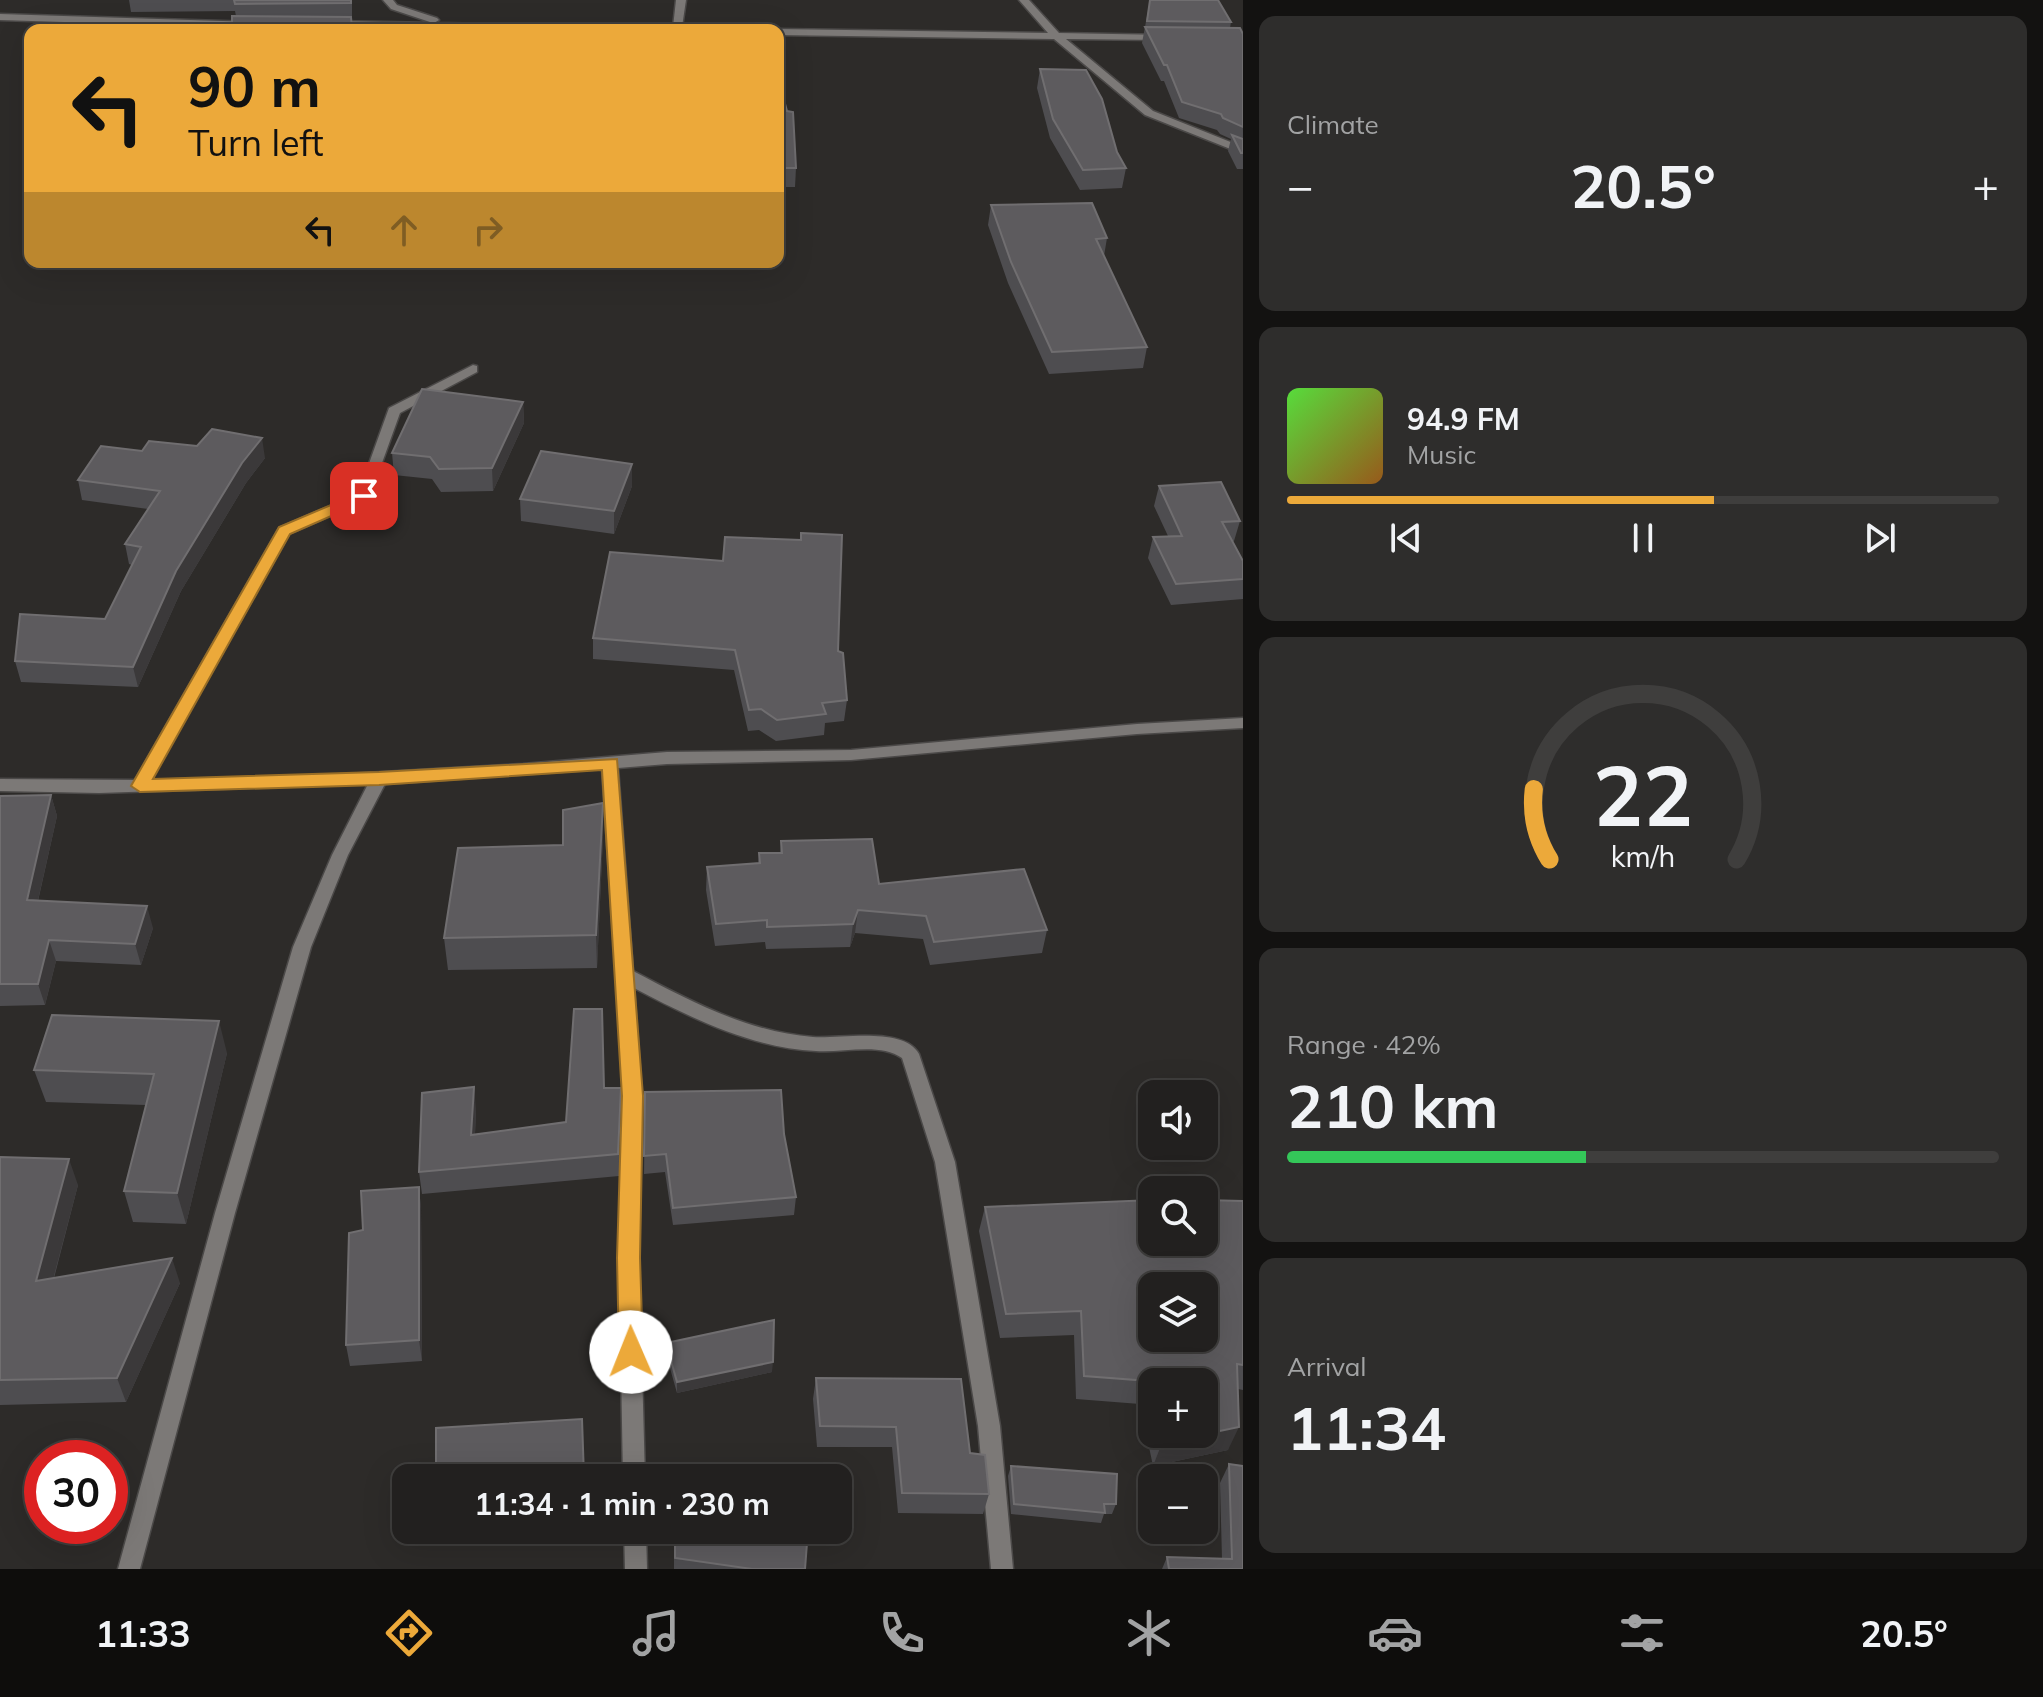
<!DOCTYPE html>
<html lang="en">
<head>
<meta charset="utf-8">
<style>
	:root { --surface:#22201f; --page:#2e2d2c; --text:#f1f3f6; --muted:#a2a3a4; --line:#3f3e3d; --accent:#eca93a }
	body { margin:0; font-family:Mulish,sans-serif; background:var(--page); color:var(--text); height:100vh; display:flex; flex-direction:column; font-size:30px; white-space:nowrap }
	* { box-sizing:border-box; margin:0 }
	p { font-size:26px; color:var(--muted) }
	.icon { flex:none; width:44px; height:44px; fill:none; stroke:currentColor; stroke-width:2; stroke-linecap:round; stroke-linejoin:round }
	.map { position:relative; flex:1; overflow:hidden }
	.panel { display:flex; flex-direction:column; gap:16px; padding:16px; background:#131211; width:800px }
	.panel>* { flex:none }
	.hud { position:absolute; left:24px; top:24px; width:760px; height:244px; border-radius:16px; box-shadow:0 8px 32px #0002,0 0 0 2px var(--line); background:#eca93a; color:#111; overflow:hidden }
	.buttons { position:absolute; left:1138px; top:1080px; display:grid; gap:16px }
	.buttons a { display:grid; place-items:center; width:80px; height:80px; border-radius:16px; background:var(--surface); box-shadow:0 8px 32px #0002,0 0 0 2px var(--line); font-size:40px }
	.speed { position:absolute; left:24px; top:1440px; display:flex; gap:16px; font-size:40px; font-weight:700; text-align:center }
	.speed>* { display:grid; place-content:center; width:104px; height:104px; border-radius:50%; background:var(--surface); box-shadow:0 8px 32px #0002,0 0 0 2px var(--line); line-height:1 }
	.speed .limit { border:12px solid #d22; background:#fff; color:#111 }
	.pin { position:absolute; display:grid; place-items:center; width:68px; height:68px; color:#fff; margin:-34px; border-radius:16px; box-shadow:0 4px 12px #0006 }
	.me { position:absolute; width:88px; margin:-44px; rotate:359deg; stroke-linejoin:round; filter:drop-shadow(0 0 6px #0008) }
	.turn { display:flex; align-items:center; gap:28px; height:168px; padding:0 32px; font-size:36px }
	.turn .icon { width:104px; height:104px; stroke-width:2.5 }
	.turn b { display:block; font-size:56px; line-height:68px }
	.lanes { display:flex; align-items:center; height:76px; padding:0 32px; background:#0003; justify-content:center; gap:40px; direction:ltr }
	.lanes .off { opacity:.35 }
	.big { font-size:60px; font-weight:700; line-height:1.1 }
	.panel .tile { flex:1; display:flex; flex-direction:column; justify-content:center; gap:12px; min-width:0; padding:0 28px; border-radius:16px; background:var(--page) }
	.panel .dial { align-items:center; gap:0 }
	.dial svg { height:208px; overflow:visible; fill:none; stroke:var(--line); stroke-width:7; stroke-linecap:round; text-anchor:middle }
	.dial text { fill:var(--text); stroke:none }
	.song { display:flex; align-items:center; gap:24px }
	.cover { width:96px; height:96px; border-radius:12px; background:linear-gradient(135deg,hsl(110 70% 55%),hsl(30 70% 35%)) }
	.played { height:8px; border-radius:4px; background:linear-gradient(90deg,var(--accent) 60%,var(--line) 60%) }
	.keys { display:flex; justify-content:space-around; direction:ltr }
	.heat { display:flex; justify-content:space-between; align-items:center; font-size:44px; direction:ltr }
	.charge { height:12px; border-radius:6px; background:linear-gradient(90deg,#34c759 42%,var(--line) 0) }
	.trip { position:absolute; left:392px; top:1464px; width:460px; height:80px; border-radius:16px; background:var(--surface); box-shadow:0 8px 32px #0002,0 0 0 2px var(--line); font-weight:700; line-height:80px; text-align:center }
	.menu { display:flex; height:128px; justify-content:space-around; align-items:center; background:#0e0d0c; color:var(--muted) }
	.menu .icon { width:56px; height:56px }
	.menu .current { color:var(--accent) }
	.menu b { font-size:36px; color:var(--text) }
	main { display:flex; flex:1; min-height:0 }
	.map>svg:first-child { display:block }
</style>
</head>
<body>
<main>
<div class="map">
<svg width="1243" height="1569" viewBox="0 0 1243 1569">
	<rect width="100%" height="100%" fill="#2d2b29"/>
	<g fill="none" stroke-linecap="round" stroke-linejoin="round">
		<defs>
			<path id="street" d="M383 0H393L397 5 437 18 439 20 434 23 673 27 676 0H686L682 27 687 30 333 27 328 24 333 21 433 23 391 9Z
				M1019 0H1029L1059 33 1167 35 1169 37 1164 40 1066 39 1153 111 1243 147V154L1145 115 1054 39 778 35V30H774L778 29 1048 33Z
				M0 14 254 22 259 25 254 28 0 20Z
				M473 365 477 366V372L400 413 369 499 289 534 151 780 330 775 523 764 667 752 851 750 1137 724 1243 718V728L1137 734 851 760 667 764 618 768 633 971C690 1001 748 1032 813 1037 840 1039 904 1026 919 1054L955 1162 1000 1426 1013 1569H991L978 1426 935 1162 902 1058C880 1042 843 1053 816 1051 752 1048 691 1018 634 988L642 1096 639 1258 645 1478H623L619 1258 624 1096 602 769 385 784 348 855 311 947 235 1213 140 1569H118L215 1213 293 947 332 855 368 784 99 793 0 791V779L135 780 279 528 358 494 389 408Z
				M624 1530H646L647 1569H625Z"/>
		</defs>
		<!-- street casing -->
		<use href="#street" stroke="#4b4948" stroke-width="3"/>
		<!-- street -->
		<use href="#street" fill="#7c7977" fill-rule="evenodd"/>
	</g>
	<!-- wall -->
	<path fill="#4e4d50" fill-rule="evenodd" d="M129 0H352V18L236 16 235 11 131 12Z
		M1150 0 1231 22 1230 28 1243 34V169H1237L1228 151 1231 139 1220 134 1217 130 1179 118 1164 81H1161L1142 43Z
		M1040 69 1117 152 1126 168 1122 188 1080 190 1050 138 1037 88Z
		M778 78 796 168 795 187H778Z
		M991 205 1107 238 1104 256 1147 347 1143 368 1049 374 1008 283 988 225Z
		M523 402 524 423 493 491 441 492 432 479 394 475 392 453Z
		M142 451 265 458 246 483 181 591 138 687 21 682 15 661 105 619 132 565 129 564 125 544 148 509 82 500 78 480Z
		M632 464V486L614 534 521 521 520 499Z
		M1159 486 1240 521 1234 541 1233 542 1243 561V599L1171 605 1148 558 1153 537 1168 536 1154 506Z
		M593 638 838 651 847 700 844 721 825 723 824 735 776 741 759 730 748 731 734 670 593 659Z
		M51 795 57 816 38 901 153 928 141 965 56 961 45 1005 0 1006V796Z
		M603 836 597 968 448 970 444 938 563 845Z
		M781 841 879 884 1047 930 1042 953 930 965 923 939 855 933 850 947 766 949 765 942 715 946 706 890 707 867 758 863 759 853H780Z
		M227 1053 186 1224 133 1222 124 1191 146 1105 46 1102 34 1070Z
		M604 1088H621L619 1176 422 1194 419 1172 476 1109 475 1134 566 1122Z
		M645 1092 784 1134 796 1197 794 1215 673 1225 665 1172 644 1174Z
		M0 1157 78 1185 54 1278 180 1283 126 1402 0 1405Z
		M419 1187 421 1209 422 1361 350 1366 346 1345 363 1230Z
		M1243 1201V1390L1238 1389 1228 1450 1153 1466 1140 1404 1076 1399 1074 1335 1000 1338 979 1231 985 1207ZM1152 1382 1204 1434H1152Z
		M666 1343 772 1372 677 1393 666 1354Z
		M816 1378 970 1453 989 1494 983 1514 898 1513 892 1447H817L813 1399Z
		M1229 1464 1243 1569H1162L1167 1557 1222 1559 1220 1483Z
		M1011 1466 1116 1504 1112 1514H1104L1101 1523 1011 1514 1008 1476Z
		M484 1530H613L612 1533 486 1545Z
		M674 1530H808L805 1569H674Z"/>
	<!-- shaded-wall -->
	<path fill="#3b393a" d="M523 402 524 423 493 491 492 468Z
		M262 438 265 458 246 483 181 591 138 687 133 667 176 571 242 463Z
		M632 464V486L614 534V511Z
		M51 795 57 816 33 922 27 900Z
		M603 803V836L597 968 596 935Z
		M147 906 153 928 141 965 135 944Z
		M858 910 855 933 850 947 853 924Z
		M49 940 56 961 45 1005 38 984Z
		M219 1021 227 1053 186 1224 177 1193Z
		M474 1087 476 1109 474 1157 471 1135Z
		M69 1159 78 1185 46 1306 36 1281Z
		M419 1187 421 1209 422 1361 419 1340Z
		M172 1258 180 1283 126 1402 117 1378Z
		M773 1362 772 1372 677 1393V1382Z
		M1239 1427 1228 1450 1153 1466 1162 1443Z"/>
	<!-- building -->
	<path fill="#5d5b5e" stroke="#706e70" stroke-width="2" fill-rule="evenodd" d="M234 0H351V3L235 4Z
		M1150 0H1218L1231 22 1147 21Z
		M232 16 351 17 352 30H232Z
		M1145 27 1240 28 1243 34V127L1223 118 1221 114 1182 102 1167 65H1164Z
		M1040 69 1086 70 1102 99 1117 152 1126 168 1083 170 1053 119Z
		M778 78 787 111 793 112 796 168H778Z
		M1232 135 1243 139V153H1241Z
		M1092 203 1107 238 1096 239 1147 347 1052 352 1011 262 991 205Z
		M422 389 523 402 492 468 439 469 430 457 392 453Z
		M212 429 262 438 242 463 176 571 133 667 15 661 20 614 105 619 141 547 125 544 160 491 78 480 101 446 142 451 149 441 197 446Z
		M541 451 632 464 614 511 520 499Z
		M1221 482 1240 521 1222 522 1243 561V579L1176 584 1153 537 1182 536 1159 486Z
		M801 533 842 535 838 651 843 653 847 700 822 703 826 714 777 720 761 709 749 710 735 650 593 638 610 552 723 561 725 537 801 540Z
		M51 795 27 900 147 906 135 944 49 940 38 984H0V796Z
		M603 803 596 935 444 938 458 848 563 845V810Z
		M872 839 879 884 1024 869 1047 930 934 942 926 916 858 910 853 924 767 927V920L716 924 707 867 760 863 759 853H782L781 841Z
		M574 1009H602L604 1088H621L618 1154 419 1172 422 1093 474 1087 471 1135 566 1122Z
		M52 1015 219 1021 177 1193 124 1191 154 1074 34 1070Z
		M781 1090 784 1134 796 1197 673 1208 666 1154 644 1156 645 1092Z
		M0 1157 69 1159 36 1281 172 1258 117 1378 0 1380Z
		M419 1187V1340L346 1345 349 1233 363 1230 361 1191Z
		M1152 1200V1242H1204V1200L1243 1201V1365L1237 1364 1239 1427 1162 1443 1160 1434H1204V1382H1152V1393L1149 1381 1084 1376 1081 1311 1006 1314 985 1207ZM1152 1286H1204V1338H1152Z
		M774 1320 773 1362 677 1382 666 1343Z
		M816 1378 961 1379 970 1453 985 1455 989 1494 902 1493 896 1427 820 1426Z
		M582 1419 584 1477 594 1478H436V1428Z
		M1229 1464 1243 1466V1569H1169L1167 1557 1232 1559Z
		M1011 1466 1117 1474 1116 1504H1104L1105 1513 1014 1504Z
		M675 1530H808L805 1569H752L675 1558Z"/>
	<!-- route -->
	<path fill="#eca93a" stroke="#996e26" stroke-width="2" d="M364 491 370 492V499L290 534 153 779 379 772 617 759 643 1096 640 1258 643 1352 640 1360 631 1363 623 1360 619 1352 617 1258 622 1096 602 770 379 785 140 792 131 786 279 527Z"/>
</svg>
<div class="buttons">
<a><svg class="icon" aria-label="sound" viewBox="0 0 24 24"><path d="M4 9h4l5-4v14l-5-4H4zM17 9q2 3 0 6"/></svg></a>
<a><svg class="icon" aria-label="search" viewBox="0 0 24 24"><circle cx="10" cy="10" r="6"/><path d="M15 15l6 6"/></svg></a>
<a><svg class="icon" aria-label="layers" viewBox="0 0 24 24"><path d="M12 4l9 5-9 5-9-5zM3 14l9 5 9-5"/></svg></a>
<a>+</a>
<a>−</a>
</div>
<div class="speed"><div class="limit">30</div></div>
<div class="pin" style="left:364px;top:496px;background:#d93025"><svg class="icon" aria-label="arrive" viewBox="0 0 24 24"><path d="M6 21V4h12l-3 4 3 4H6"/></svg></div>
<svg class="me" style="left:631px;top:1352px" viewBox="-20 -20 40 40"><circle r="19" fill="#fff"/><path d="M0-13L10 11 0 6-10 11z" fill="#eca93a"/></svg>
<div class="trip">11:34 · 1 min · 230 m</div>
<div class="hud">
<div class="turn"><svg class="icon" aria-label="left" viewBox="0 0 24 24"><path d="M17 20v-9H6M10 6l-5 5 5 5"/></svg><div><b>90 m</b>Turn left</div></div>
<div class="lanes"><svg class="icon" aria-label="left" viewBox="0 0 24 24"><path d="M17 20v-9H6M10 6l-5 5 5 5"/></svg><svg class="icon off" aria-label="ahead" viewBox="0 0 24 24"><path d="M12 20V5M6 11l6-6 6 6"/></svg><svg class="icon off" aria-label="right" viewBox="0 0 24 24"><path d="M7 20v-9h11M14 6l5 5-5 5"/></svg></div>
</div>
</div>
<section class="panel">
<div class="tile"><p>Climate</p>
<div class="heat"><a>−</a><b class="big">20.5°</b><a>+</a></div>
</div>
<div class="tile">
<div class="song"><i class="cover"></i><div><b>94.9 FM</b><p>Music</p></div></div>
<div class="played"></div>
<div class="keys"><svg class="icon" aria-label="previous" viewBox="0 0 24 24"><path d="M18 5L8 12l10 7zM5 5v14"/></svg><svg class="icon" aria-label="pause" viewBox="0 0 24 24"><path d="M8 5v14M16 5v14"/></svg><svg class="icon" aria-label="next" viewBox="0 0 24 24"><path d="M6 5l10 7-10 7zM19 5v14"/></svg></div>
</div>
<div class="tile dial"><svg viewBox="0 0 100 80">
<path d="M14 69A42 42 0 1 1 86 69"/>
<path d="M14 69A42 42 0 0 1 8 42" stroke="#eca93a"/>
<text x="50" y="56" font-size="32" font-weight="700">22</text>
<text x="50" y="72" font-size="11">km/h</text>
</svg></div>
<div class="tile"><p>Range · 42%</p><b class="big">210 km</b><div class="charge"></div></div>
<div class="tile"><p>Arrival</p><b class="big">11:34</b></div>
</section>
</main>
<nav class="menu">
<b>11:33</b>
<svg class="icon current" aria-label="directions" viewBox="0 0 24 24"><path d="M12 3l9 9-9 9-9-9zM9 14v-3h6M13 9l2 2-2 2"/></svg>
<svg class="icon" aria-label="music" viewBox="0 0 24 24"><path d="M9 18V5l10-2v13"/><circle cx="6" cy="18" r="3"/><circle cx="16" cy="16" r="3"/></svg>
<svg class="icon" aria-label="phone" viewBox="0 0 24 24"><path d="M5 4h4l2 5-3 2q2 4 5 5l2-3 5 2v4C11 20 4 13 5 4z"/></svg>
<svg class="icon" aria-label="climate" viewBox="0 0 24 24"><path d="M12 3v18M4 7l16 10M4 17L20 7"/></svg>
<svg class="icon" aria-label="car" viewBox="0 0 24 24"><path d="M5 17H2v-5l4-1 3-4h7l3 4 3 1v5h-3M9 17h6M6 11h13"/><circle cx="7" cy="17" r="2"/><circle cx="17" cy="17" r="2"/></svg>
<svg class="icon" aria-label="filters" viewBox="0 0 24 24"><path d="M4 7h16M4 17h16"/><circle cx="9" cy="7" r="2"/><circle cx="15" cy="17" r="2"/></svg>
<b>20.5°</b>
</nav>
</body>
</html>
